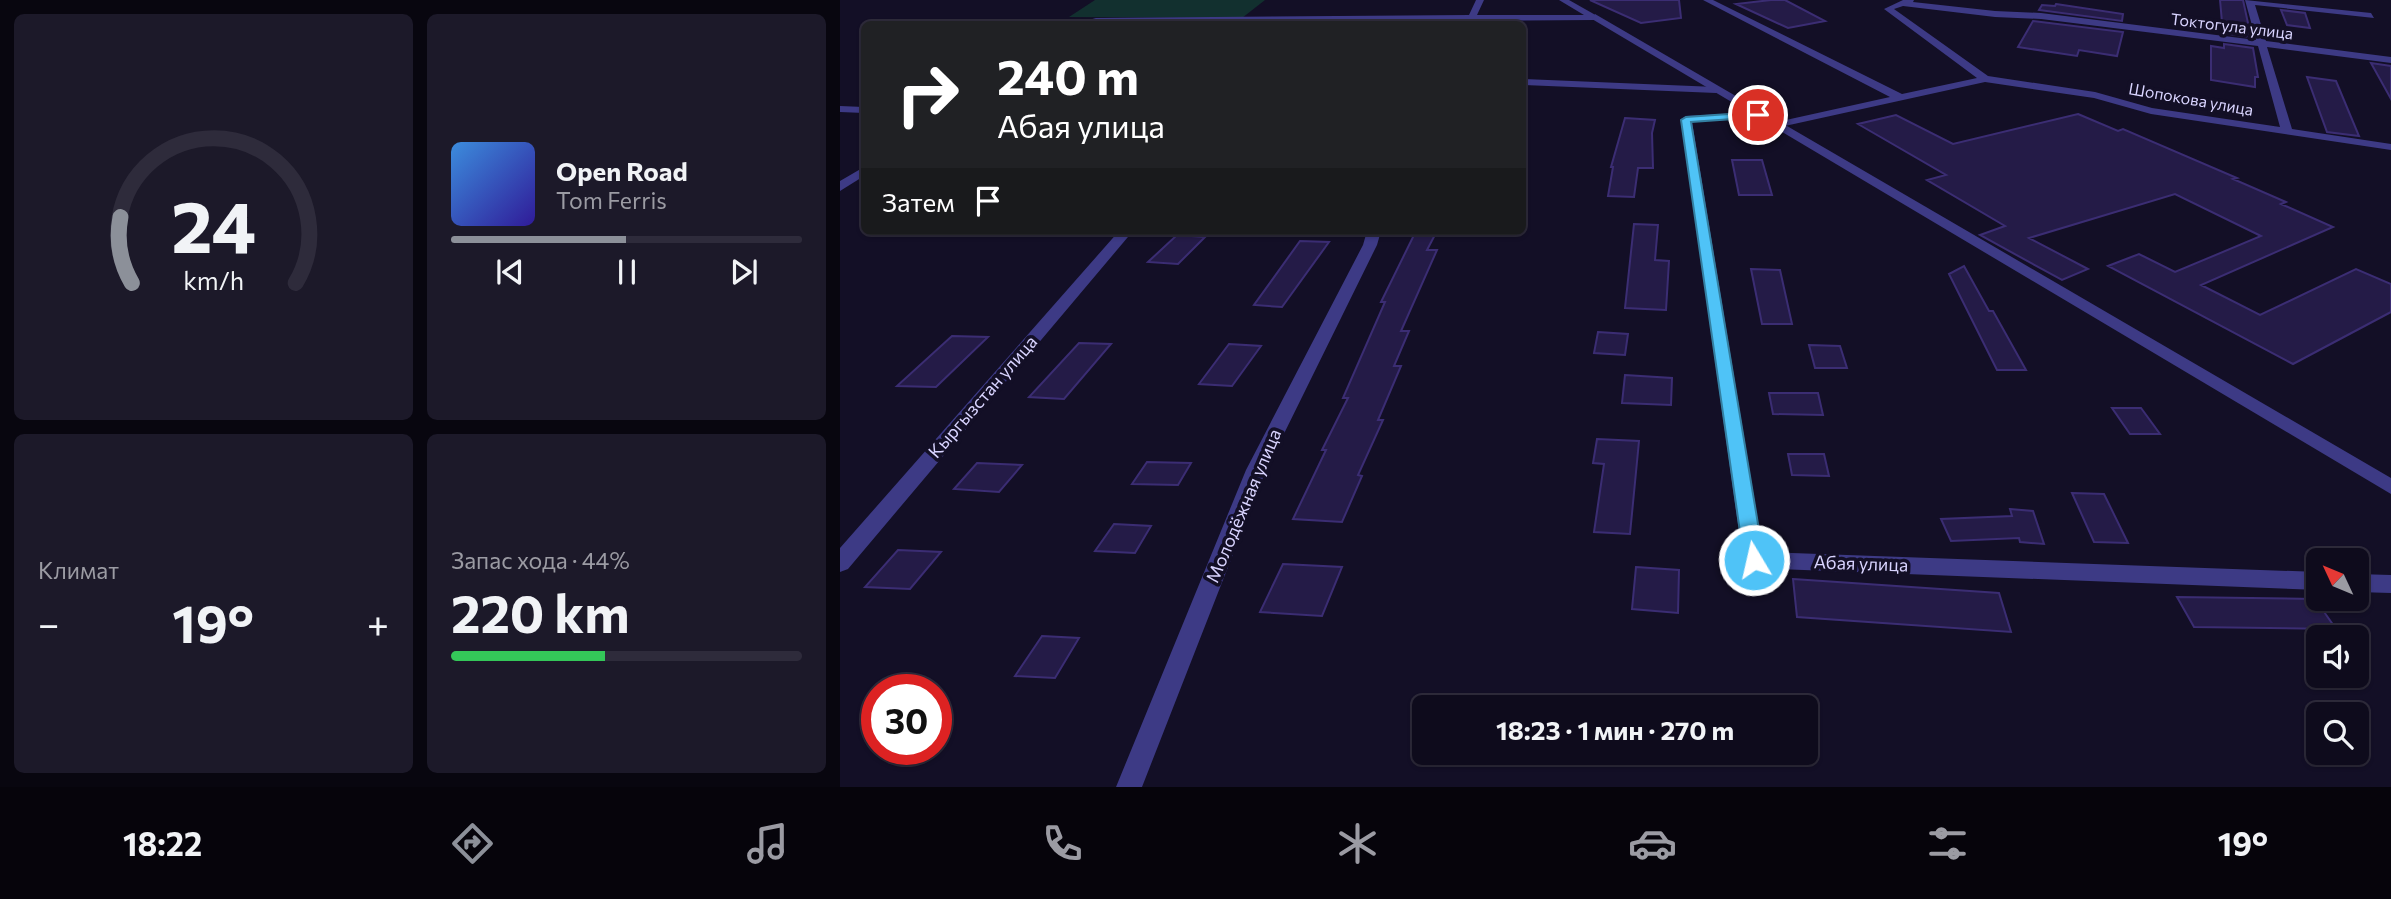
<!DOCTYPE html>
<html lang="ru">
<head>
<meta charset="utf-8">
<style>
	:root { --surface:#0e0b1c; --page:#1c1929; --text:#f1f3f6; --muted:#9b9ba3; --line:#2e2b3b; --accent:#8c9099 }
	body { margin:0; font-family:Commissioner,sans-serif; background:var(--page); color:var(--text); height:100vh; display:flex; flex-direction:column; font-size:26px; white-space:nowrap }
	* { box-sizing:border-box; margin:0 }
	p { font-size:23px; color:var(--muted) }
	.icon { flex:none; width:38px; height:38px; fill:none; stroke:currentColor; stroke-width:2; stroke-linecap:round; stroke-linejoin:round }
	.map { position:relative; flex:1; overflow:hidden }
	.details { display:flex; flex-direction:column; gap:14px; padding:14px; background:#08060f; width:840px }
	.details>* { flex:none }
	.guide { position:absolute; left:21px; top:21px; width:665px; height:214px; border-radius:10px; box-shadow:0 2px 5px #0004,0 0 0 2px var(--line); background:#202124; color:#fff; overflow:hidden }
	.needle { width:46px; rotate:314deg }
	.buttons { position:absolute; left:1466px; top:548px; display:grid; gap:14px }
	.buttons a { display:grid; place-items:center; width:63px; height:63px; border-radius:10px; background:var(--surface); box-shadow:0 2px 5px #0004,0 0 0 2px var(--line); font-size:35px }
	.speed { position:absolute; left:21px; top:674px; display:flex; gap:14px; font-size:35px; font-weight:700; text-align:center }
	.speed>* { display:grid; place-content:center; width:91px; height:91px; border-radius:50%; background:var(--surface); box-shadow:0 2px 5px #0004,0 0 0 2px var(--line); line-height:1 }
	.speed .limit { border:10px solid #d22; background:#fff; color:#111 }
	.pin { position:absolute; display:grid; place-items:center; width:60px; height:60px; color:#fff; margin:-30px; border:4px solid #fff; border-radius:50%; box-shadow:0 2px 7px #0007 }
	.me { position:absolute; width:77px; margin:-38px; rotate:351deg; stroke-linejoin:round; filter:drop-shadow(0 0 5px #0008) }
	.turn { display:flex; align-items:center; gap:24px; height:147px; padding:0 21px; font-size:32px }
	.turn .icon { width:91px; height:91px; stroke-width:2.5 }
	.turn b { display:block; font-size:49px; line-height:60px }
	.then { display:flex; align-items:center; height:66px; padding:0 21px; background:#0003; gap:14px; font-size:26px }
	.big { font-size:52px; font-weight:700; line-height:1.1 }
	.details .tile { flex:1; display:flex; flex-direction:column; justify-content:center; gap:10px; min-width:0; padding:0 24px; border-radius:10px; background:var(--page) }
	.details .dial { align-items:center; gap:0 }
	.dial svg { height:182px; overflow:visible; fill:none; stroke:var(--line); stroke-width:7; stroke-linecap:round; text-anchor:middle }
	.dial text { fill:var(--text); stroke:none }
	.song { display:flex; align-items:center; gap:21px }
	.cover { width:84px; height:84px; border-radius:10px; background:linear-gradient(135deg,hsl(210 70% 55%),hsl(250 70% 35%)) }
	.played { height:7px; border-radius:4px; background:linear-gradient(90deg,var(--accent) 50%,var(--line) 50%) }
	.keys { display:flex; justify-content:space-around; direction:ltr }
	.heat { display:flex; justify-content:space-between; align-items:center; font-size:38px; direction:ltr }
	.charge { height:10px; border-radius:5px; background:linear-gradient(90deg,#34c759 44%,var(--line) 0) }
	.details .tiles { flex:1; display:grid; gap:14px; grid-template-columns:repeat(2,1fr) }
	.trip { position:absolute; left:572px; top:695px; width:406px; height:70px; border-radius:10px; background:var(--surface); box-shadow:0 2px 5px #0004,0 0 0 2px var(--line); font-weight:700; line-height:70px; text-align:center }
	.tabs { display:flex; height:112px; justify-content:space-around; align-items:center; background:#06040b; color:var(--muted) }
	.tabs .icon { width:49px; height:49px }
	.tabs .current { color:var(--accent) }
	.tabs b { font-size:32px; color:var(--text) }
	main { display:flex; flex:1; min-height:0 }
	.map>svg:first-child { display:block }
</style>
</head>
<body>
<main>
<section class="details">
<div class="tiles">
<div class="tile dial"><svg viewBox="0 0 100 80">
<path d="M14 69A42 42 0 1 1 86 69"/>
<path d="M14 69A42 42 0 0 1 9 40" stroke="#8c9099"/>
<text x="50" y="56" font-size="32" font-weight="700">24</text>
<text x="50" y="72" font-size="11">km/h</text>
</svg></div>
<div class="tile">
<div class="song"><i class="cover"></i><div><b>Open Road</b><p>Tom Ferris</p></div></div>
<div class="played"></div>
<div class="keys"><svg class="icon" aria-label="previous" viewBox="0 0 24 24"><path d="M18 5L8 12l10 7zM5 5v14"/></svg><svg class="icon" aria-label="pause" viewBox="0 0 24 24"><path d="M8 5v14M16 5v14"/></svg><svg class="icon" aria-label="next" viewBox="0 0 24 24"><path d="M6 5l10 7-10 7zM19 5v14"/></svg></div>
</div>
<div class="tile"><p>Климат</p>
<div class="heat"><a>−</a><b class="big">19°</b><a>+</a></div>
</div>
<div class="tile"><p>Запас хода · 44%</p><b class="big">220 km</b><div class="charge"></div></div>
</div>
</section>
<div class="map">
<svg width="1551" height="787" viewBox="0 0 1551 787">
	<rect width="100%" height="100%" fill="#130f26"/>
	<!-- green -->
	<path fill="#12302f" d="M255 0H425L402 18 229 17Z"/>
	<!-- building -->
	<path fill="#241b47" stroke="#3b2d73" stroke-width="2" d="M750 0H839L841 18 801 23Z
		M931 0H945L985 21 948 28 896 4Z
		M1380 0H1403L1411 37 1383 33Z
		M1216 4 1283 14 1282 21 1199 10 1202 5 1215 6Z
		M1441 10 1465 13 1470 28 1447 25Z
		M1193 21 1283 32 1277 56 1239 50 1237 56 1178 47Z
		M1384 44 1413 48 1418 77H1415V87L1371 80V46L1384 48Z
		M1531 63 1551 66V99Z
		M1467 77 1496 81 1519 136 1487 132Z
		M1238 114 1278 131 1283 129 1397 178 1393 179 1446 202 1441 204 1493 227 1361 285 1420 315 1516 269 1551 284V312L1453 364 1268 266 1299 254 1335 272 1421 236 1335 194 1189 238 1248 269 1222 280 1140 235 1165 226 1087 180 1106 175 1018 124 1056 115 1113 144Z
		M785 118 815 120 812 133 813 168H798L794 197 768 196 773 167H771Z
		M892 160H922L932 195H899Z
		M794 224 818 225 815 260 829 261 826 310 785 308Z
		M576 231H597L587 250H597L561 331H569L554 366H561L538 420H543L518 475 522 476 502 522 453 519 486 450H482L508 398H503L545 302H541Z
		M337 235 365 237 338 264 308 262Z
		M460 241 489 242 442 307 414 305Z
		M1124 266 1149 311H1153L1186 370H1157L1109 274Z
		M911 269 940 270 952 324H922Z
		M758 332 788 334 785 355 754 353Z
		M112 336 148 337 96 387 57 386Z
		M239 343 271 344 224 399 189 397Z
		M389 344 421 346 392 386 359 384Z
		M969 345 1000 346 1007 368H975Z
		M785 375 832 378 831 405 782 403Z
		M929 393H978L983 415 933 414Z
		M1272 408H1301L1320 434H1290Z
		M757 439 799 441 790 534 754 532 764 464 753 463Z
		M948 454H984L989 476 952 475Z
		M307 462 351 463 338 485 292 484Z
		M137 463 182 465 159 492 114 489Z
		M1232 493 1264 494 1288 543 1254 542Z
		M1170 509 1193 511 1204 544 1180 542 1179 538 1111 541 1101 519 1172 516Z
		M274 524 311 526 295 553 255 551Z
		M58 550 101 552 70 589 25 587Z
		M443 564 502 567 482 616 420 612Z
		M796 567 839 570 838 613 792 609Z
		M953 579 1159 593 1171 632 957 617Z
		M1337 597 1475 599 1496 629 1354 627Z
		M202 636 239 638 215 678 175 676Z"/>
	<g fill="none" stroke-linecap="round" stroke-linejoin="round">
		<!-- minor -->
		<path fill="#3d3a85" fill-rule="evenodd" d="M636 0H644L637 15H744L719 0H729L759 17 755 20 635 21 633 24H625L626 21 234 24 256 18 629 15Z
			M863 0H873L1062 94 1137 78 1044 9 1063 0H1074L1073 2 1155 11 1201 13 1416 40 1405 0 1531 13 1534 18 1415 5 1426 41 1551 57V63L1427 47 1452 129 1551 144V150L1311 114 1254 98 1145 82 936 128 930 125 932 123 1050 97ZM1063 6 1155 17 1201 19 1418 46 1440 127 1312 108 1255 92 1148 76 1054 9Z
			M682 79 876 87 881 90 876 93 682 85Z
			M0 106 24 107V113L0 112Z
			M918 112 922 113V117L852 122 923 552 1479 572V590L914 568 906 566 903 560 841 119 846 116Z
			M279 231H293L8 569 0 572V548Z
			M527 231H541L537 245 426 470 302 787H276L406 470 523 245Z
			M1517 574 1551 575V593L1517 592Z"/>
		<!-- tertiary -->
		<path fill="#3d3a85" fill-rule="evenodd" d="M755 14 1551 478V494L752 19Z
			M24 167V176L0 191V181Z"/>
	</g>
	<!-- route -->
	<path fill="#4fc3f7" stroke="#337fa1" stroke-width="2" d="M918 112 923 115 922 117 851 122 924 560 921 565 914 568 907 565 904 560 841 120 846 117Z"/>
	<g text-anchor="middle" stroke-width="7" stroke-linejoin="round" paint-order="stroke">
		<!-- far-street labels -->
		<g font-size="16" fill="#d9d4ff" stroke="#130f26">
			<text transform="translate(1392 26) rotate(7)" y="6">Токтогула улица</text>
			<text transform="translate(1351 99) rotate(10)" y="6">Шопокова улица</text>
		</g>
		<!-- street labels -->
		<g font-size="18" fill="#d9d4ff" stroke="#130f26">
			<text transform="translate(143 397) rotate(-49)" y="6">Кыргызстан улица</text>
			<text transform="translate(404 506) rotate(-67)" y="6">Молодёжная улица</text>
			<text transform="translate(1021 564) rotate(2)" y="6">Абая улица</text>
		</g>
	</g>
</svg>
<div class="buttons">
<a><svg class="needle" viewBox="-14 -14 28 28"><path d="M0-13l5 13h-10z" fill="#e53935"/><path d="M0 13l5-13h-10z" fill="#9b9ba3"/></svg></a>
<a><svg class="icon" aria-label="sound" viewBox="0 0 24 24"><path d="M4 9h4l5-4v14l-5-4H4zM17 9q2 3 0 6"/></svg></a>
<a><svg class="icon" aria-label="search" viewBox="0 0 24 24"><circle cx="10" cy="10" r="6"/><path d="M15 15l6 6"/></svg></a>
</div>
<div class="speed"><div class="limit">30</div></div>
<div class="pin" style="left:918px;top:115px;background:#d93025"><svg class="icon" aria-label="arrive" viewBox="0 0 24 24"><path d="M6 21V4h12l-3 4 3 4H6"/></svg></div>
<svg class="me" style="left:914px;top:560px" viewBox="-20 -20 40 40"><circle r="17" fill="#4fc3f7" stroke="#fff" stroke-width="3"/><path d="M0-11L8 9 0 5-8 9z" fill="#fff"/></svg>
<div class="trip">18:23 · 1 мин · 270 m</div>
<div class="guide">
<div class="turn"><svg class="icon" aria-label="right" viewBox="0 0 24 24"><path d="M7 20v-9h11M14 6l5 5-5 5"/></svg><div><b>240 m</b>Абая улица</div></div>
<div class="then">Затем<svg class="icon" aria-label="arrive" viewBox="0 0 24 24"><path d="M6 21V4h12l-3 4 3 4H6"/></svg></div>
</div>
</div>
</main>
<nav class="tabs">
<b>18:22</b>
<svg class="icon current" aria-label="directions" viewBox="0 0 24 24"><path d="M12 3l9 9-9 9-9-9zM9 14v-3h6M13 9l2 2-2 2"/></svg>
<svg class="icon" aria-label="music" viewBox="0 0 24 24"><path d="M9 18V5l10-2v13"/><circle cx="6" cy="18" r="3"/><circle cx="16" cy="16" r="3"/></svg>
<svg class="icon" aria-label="phone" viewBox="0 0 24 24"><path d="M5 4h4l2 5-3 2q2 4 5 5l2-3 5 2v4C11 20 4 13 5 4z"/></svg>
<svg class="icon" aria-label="climate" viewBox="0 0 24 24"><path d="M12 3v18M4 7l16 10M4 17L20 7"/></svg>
<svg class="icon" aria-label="car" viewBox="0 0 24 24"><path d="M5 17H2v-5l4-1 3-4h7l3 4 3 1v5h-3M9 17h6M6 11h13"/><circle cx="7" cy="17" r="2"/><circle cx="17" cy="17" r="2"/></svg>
<svg class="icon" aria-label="filters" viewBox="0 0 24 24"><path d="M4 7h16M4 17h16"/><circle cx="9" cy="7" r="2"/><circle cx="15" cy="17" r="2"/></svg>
<b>19°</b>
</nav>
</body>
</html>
